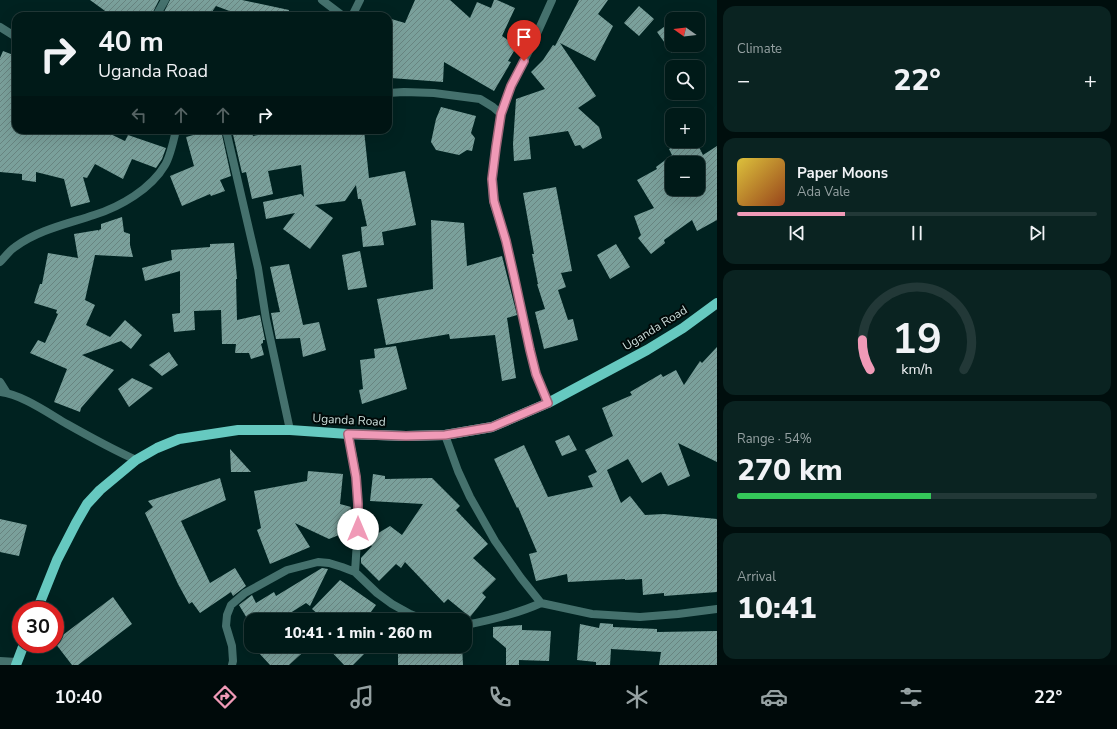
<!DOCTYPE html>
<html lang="en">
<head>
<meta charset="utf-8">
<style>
	:root { --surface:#001a18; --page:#0a2321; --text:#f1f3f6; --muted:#95a1a2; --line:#223837; --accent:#f09ab7 }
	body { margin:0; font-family:"Nunito Sans",sans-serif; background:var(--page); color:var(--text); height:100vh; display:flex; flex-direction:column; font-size:15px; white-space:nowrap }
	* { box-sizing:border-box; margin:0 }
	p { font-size:13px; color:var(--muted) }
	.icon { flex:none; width:22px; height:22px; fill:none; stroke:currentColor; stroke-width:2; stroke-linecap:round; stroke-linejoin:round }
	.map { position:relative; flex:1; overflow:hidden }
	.panel { display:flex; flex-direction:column; gap:6px; padding:6px; background:#000e0d; width:400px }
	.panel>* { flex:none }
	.hud { position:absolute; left:12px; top:12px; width:380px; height:122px; border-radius:12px; box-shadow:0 4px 16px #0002,0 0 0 1px var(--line); background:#001a18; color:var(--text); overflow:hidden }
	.needle { width:26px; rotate:284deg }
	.buttons { position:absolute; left:665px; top:12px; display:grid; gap:8px }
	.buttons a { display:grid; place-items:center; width:40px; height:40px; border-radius:8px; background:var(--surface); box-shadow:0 4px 16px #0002,0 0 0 1px var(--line); font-size:20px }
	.speed { position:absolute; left:12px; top:601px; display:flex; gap:8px; font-size:20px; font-weight:700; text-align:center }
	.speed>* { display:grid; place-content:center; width:52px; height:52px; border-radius:50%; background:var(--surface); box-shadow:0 4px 16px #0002,0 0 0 1px var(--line); line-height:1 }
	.speed .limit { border:6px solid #d22; background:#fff; color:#111 }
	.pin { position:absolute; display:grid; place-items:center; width:34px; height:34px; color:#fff; margin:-41px -17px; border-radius:50% 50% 50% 0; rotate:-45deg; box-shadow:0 0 4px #0007 }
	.pin .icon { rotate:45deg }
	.me { position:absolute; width:44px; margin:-22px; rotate:0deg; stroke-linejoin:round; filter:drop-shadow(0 0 3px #0008) }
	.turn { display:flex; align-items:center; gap:14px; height:84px; padding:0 20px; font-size:18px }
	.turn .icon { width:52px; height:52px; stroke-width:2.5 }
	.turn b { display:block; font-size:28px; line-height:34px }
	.lanes { display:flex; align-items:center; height:38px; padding:0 20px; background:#0003; justify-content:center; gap:20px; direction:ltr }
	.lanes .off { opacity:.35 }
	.big { font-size:30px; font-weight:800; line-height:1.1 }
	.panel .tile { flex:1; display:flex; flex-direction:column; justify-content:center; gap:6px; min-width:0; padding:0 14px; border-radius:12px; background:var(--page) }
	.panel .dial { align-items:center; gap:0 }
	.dial svg { height:104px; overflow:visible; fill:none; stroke:var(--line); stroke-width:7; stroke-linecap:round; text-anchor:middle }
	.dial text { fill:var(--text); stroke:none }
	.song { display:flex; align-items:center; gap:12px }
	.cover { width:48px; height:48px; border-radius:6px; background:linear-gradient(135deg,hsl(50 70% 55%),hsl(20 70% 35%)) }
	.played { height:4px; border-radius:2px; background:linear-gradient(90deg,var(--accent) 30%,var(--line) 30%) }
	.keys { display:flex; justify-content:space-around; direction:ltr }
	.heat { display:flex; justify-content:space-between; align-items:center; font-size:22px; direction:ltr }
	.charge { height:6px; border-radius:3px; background:linear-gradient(90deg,#34c759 54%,var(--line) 0) }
	.trip { position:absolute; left:244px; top:613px; width:228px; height:40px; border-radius:12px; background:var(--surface); box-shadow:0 4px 16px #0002,0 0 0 1px var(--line); font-weight:800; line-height:40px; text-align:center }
	.dock { display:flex; height:64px; justify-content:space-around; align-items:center; background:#000a0a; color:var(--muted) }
	.dock .icon { width:28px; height:28px }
	.dock .active { color:var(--accent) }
	.dock b { font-size:18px; color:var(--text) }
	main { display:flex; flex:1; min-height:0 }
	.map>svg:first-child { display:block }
</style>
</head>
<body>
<main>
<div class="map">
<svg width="717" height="665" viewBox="0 0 717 665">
	<defs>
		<pattern id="building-hatch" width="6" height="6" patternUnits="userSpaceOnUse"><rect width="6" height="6" fill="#7aa09b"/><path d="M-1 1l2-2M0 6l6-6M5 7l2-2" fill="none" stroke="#688480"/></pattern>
	</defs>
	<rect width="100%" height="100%" fill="#002220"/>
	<!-- building -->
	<path fill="url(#building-hatch)" fill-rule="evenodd" d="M90 0H159L151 16H112Z
		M170 0H242L289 10 288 16H243L216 6 209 16H162Z
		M415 0H450L470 18 477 2 491 8 494 0H497L515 8 502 36 517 46 508 61 511 62 494 91 444 62 443 82 391 78 393 46 388 44V18L405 23Z
		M579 0H608L598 14 613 26 595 61 560 43 596 96 578 108 599 127 602 138 583 149 580 145 575 146 568 131 529 137 531 159 514 161 513 144 516 99 545 89 531 72 543 60 553 45 555 46Z
		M639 6 654 19 639 36 624 23Z
		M672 21V53L657 32Z
		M3 51 16 56V130H102L125 141 128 135 166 148 162 159 156 168 132 159 123 179 95 164 87 178 83 177 90 202 71 207 64 179 36 172V182L22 180V174L0 172V58Z
		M441 107 476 116 471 133 475 138 472 151 467 150 459 155 436 150 431 142 436 119Z
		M204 130H221L231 176 220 180 225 191 211 196 210 194 182 206 170 176 194 166 186 137 205 132Z
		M232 130H251L253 136 287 130H364L369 178 405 171 416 225 382 232 384 245 363 247 361 227 367 226 361 199H358L356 185 345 201 315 205 333 218 310 249 283 229 295 213 266 219 263 202 301 194 304 197 301 165 268 171 273 194 252 199 246 172 242 173Z
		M666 141H696L703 155 717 146V220L697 231 692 220 664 240 665 243 651 254 638 238 641 235 634 216 654 208 637 180 657 169 656 167 672 155 669 149H670ZM672 156 675 163H698V189H672Z
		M556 187 572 271 561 273 566 287 558 290 568 320 573 319 578 340 544 349 535 312 545 309 537 284H538L532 254H534L523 193Z
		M122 217 124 232 130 234V245L133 257 95 255 85 300 95 305 86 325 110 337 125 320 142 335 131 349 121 341 82 355 114 370 81 408 80 412 54 402 67 369 30 353 38 340 45 343 58 314 56 313 57 310 34 303 40 284H42L48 253 78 258 74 234 98 230V231L99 230 101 229V224Z
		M431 220 464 223 467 266 502 256 517 315 507 318 516 378 502 381 495 335 450 339 449 334 386 345 377 299 433 289Z
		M234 243 237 279H236L237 320 260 315 265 340H263V343L261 344 264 355 251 359 249 353H235L236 344H222L221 310 194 311 195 330 174 332 172 314 180 313V271L145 281 142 268 172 260 171 250 210 247V244Z
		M616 244 630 267 610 279 597 255Z
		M360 251 367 287 348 290 342 255Z
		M289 264 303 325 319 322 326 350 303 357 300 338 276 339 271 313 280 312 270 267Z
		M396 346 407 389 362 404 359 390 363 389 360 360 375 358 374 349Z
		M717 347V462L678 443 690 476 668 486 661 472 642 483 628 459 607 470 621 503 630 496 645 515 664 514 717 519V592L664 596V593L643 595 642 579 625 580V579L568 582 567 574 536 581 529 554 537 552 518 507 517 508 494 459 524 445 548 497 593 487 588 476 597 472 585 450 613 436 602 408 632 395 630 392 661 374 663 377 676 370 684 385 700 361 702 363Z
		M169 352 178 365 162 376 149 365Z
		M132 378 153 388 129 407 118 389Z
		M569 435 577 450 562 456 555 441Z
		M230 449 251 472H231Z
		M308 471 343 474 340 504 351 507 344 533 329 539 295 523 310 547 270 564 257 530 261 528 254 491 307 481Z
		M373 474 385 476V479L432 478 460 506 456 510 488 544 473 558 496 579 482 593 486 597 470 617 448 599 444 603 405 562 401 568 396 564 379 581 361 563V558L372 546 365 541 390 526 402 535 423 504 370 501Z
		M220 478 226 500 181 521 210 583 235 568 246 586 233 596 231 592 200 613 192 602 189 604 178 584 145 513 153 507 148 501Z
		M0 519 27 525 19 556 0 552Z
		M322 568 328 569 310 606 306 603 287 615V616L280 620H248L239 605 252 595 256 603 274 592 276 596Z
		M340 580 376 605 365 620H325L312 609Z
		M113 597 132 624 78 665H72L55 643V641Z
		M600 623 613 624V627L657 629V632L717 631V665H659L661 652 611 649 610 665H596V662L577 660 580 624 599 628Z
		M522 625V630L551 631 549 661 519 660V665H506V648L493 637V627Z
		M267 646H310L289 665H270L259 653Z
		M326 646H372L353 665H344Z
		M435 646H462L463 665H398V648L435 650Z"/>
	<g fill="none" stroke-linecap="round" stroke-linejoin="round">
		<!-- street -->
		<path stroke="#45716d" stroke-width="8" d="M322 0 343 16
			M156 16 165 0
			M352 16 360 0
			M0 27 16 37
			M388 93 404 92 434 93 480 99 493 107 501 114
			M226 130 258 268 266 319 290 430
			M0 262C5 257 9 251 15 247 38 230 67 224 94 215 120 207 151 189 165 165 170 157 174 139 176 130
			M0 382 7 393
			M0 392C21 394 48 413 67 424 90 437 112 449 136 460
			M548 403 536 374 530 350 514 276 506 241 493 201 492 179 496 147 501 114 511 86 530 49 552 0
			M348 434C351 448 355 462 356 477 360 508 357 540 355 572
			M445 435 458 471 470 497 495 541 521 578 541 603 592 614 640 617 678 614 717 609
			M465 625C491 620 517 614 541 603
			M0 661 17 662
			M232 665 233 661 232 646 226 626 227 615 231 605 245 593 287 570 318 562 329 563 342 567 355 572 377 593 392 604 410 614 425 620"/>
		<!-- primary -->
		<path stroke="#66c9c0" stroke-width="10" d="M37 610 57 560 76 523 87 504 100 490 136 460 157 448 179 439 238 430H290L348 434 406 436 445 435 492 427 548 403 647 350 683 328 717 303
			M16 665 24 644"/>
	</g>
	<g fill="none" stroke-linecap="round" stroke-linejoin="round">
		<defs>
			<path id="route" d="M358 529V504L356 477 348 434 406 436 445 435 492 427 548 403 536 374 530 350 514 276 506 241 494 201 492 179 496 147 501 114 511 86 524 61"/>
		</defs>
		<!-- route casing -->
		<use href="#route" stroke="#9c6477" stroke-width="10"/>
		<!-- route -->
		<use href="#route" stroke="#f09ab7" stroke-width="7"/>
	</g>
	<g text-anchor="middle" stroke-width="4" stroke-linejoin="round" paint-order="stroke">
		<!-- street labels -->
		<g font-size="12" fill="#ccdfdc" stroke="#000908">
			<text transform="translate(655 328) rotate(-32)" y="4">Uganda Road</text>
			<text transform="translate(349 420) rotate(3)" y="4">Uganda Road</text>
		</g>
	</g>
</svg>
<div class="buttons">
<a><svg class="needle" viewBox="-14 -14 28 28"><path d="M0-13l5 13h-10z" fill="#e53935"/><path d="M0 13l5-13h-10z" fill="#95a1a2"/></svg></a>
<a><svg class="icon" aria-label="search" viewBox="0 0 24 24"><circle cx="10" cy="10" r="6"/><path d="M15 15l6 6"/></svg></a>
<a>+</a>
<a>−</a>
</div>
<div class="speed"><div class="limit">30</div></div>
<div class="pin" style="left:524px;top:61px;background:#d93025"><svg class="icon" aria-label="arrive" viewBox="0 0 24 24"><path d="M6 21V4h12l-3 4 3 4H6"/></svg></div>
<svg class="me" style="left:358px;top:529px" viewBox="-20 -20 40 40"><circle r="19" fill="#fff"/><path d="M0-13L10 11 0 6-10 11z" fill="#f09ab7"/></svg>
<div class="trip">10:41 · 1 min · 260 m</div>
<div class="hud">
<div class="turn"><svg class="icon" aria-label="right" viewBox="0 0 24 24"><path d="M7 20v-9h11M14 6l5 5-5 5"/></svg><div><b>40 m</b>Uganda Road</div></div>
<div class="lanes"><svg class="icon off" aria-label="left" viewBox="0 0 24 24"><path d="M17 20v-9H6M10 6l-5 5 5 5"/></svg><svg class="icon off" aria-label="ahead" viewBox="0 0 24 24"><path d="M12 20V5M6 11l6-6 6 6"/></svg><svg class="icon off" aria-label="ahead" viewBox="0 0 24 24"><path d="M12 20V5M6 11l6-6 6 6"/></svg><svg class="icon" aria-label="right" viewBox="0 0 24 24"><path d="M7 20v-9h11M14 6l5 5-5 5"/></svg></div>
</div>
</div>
<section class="panel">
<div class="tile"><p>Climate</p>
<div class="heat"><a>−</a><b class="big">22°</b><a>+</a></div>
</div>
<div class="tile">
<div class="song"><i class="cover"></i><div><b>Paper Moons</b><p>Ada Vale</p></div></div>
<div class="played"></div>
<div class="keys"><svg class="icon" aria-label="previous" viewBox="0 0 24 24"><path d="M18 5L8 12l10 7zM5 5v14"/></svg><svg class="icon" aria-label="pause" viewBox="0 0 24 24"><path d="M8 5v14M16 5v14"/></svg><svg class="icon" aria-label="next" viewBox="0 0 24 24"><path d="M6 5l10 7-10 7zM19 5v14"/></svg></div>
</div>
<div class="tile dial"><svg viewBox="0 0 100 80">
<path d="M14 69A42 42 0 1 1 86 69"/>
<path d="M14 69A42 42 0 0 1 8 46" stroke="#f09ab7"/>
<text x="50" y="56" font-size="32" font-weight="700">19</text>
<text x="50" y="72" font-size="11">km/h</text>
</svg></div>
<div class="tile"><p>Range · 54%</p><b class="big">270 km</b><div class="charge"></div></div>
<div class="tile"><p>Arrival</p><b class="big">10:41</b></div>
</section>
</main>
<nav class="dock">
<b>10:40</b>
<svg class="icon active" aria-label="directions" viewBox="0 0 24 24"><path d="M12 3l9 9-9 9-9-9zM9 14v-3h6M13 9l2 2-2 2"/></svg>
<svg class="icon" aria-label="music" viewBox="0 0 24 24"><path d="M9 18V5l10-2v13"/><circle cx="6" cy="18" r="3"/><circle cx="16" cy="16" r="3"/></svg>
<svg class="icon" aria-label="phone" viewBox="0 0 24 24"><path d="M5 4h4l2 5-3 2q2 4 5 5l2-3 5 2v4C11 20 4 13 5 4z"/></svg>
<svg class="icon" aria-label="climate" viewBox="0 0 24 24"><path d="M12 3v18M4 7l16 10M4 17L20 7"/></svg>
<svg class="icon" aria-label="car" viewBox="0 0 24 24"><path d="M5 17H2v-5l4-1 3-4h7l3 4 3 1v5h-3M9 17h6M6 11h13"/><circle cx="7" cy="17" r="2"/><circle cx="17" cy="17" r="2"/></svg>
<svg class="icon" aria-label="filters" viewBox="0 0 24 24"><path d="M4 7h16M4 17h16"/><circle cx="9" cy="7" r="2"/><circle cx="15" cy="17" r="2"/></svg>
<b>22°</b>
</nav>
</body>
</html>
